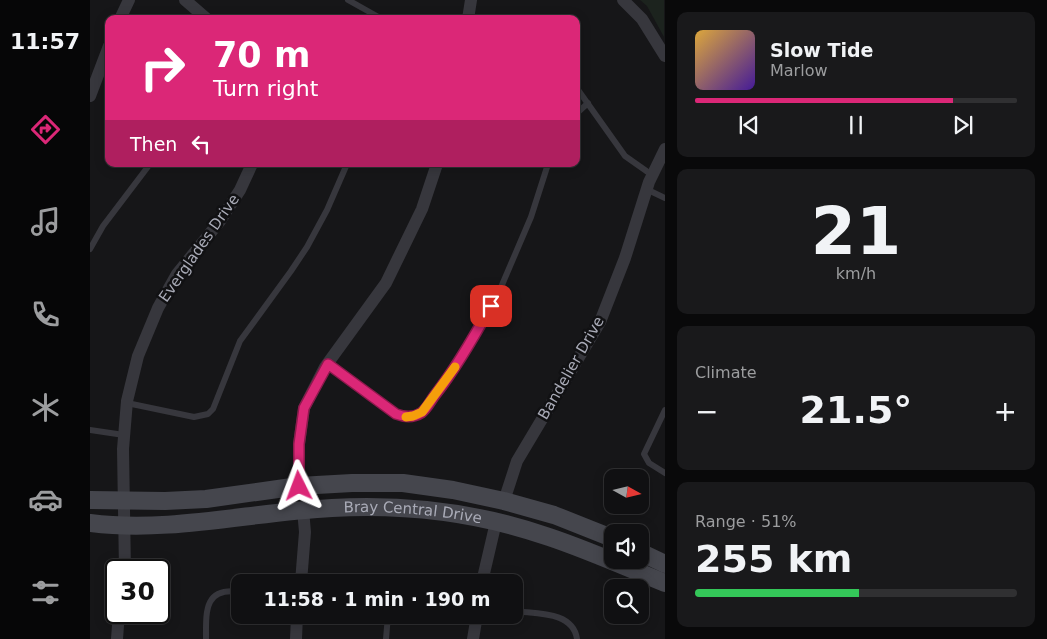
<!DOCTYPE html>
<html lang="en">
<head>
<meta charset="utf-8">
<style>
	:root { --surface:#101012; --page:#19191b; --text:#f1f3f6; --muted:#9c9d9f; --line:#303032; --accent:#db2777 }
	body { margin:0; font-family:"DejaVu Sans",sans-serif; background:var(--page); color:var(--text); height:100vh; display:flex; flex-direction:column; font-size:19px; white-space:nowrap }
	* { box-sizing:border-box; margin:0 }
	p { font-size:16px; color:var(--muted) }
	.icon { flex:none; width:28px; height:28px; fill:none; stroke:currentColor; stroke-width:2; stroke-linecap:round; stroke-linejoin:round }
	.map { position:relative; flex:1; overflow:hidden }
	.details { display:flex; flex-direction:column; gap:12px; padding:12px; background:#09090a; width:382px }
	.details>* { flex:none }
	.top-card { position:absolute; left:15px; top:15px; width:475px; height:152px; border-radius:10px; box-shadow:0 2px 12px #0003,0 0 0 1px var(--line); background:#db2777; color:#fff; overflow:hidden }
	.needle { width:32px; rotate:98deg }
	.tools { position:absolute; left:514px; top:469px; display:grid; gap:10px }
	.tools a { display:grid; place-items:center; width:45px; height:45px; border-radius:10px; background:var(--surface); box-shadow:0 2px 12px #0003,0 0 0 1px var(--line); font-size:25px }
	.speed { position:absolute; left:15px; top:559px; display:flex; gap:10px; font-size:25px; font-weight:700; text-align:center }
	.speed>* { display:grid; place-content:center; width:65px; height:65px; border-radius:50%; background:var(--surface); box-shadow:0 2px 12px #0003,0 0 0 1px var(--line); line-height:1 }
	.speed .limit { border:2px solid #111; border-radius:8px; background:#fff; color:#111 }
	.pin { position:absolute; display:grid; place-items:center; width:42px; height:42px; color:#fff; margin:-21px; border-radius:10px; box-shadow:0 2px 8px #0006 }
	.me { position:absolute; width:55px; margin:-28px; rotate:357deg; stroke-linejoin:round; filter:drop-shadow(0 0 4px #0008) }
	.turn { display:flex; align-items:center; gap:18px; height:105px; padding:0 25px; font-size:22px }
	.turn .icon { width:65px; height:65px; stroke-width:2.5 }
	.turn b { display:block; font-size:35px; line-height:42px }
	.then { display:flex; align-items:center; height:48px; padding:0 25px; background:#0003; gap:10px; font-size:19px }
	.big { font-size:38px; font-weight:600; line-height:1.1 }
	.details .widget { flex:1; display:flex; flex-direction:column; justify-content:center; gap:8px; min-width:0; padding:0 18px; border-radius:10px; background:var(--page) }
	.details .dial { align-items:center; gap:0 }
	.dial b { font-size:65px; line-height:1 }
	.song { display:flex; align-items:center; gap:15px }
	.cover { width:60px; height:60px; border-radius:8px; background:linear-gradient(135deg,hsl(40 70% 55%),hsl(260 70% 35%)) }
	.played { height:5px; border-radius:2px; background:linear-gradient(90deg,var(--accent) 80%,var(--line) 80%) }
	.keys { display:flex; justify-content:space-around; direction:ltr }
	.heat { display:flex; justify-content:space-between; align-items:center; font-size:28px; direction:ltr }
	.charge { height:8px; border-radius:4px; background:linear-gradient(90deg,#34c759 51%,var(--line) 0) }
	.trip { position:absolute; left:141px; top:574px; width:292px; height:50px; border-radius:10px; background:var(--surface); box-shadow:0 2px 12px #0003,0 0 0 1px var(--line); font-weight:600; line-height:50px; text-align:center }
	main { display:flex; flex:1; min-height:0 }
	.tabs { display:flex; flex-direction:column; width:90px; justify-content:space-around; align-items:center; background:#060607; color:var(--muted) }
	.tabs .icon { width:35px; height:35px }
	.tabs .selected { color:var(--accent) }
	.tabs b { font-size:22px; color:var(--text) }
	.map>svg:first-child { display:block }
</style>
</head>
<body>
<main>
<nav class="tabs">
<b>11:57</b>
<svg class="icon selected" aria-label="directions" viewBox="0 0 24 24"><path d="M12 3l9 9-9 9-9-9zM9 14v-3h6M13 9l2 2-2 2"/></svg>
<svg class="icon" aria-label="music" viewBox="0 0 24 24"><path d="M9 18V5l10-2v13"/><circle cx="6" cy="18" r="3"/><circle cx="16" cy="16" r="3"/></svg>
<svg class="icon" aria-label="phone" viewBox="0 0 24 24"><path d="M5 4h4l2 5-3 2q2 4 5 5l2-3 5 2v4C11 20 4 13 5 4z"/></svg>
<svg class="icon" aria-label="climate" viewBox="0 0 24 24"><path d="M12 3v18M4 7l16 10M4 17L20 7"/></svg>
<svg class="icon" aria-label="car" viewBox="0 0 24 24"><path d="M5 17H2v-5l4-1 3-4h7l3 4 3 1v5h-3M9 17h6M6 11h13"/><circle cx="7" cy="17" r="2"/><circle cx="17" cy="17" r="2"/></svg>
<svg class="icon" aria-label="filters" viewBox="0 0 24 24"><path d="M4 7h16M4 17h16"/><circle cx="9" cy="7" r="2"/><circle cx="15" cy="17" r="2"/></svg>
</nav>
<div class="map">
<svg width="575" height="639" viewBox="0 0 575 639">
	<rect width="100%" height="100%" fill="#161618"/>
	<!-- green -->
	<path fill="#1c231e" d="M550 0H574V37L557 6Z"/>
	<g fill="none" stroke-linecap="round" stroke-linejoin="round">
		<!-- lane -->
		<path stroke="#37373d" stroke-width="6" d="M258 0 292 19
			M486 87 535 156 562 175
			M486 114 498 103
			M556 189 575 198
			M0 249 13 226 60 164
			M238 364 305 414C316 418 322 417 332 412L376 351 409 292 441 217 458 164
			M37 403 104 417 118 414 123 409 150 341 201 271 217 247 237 210 257 164
			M575 410 554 454 559 463 575 473
			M0 430 34 435
			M425 611C446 614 483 611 487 639
			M116 639C116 611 114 587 150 592
			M296 639 298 615"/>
		<!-- street -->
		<path stroke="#37373d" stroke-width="12" d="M95 0 117 19
			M533 0 552 19 575 56
			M30 19 39 0
			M378 19 381 0
			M0 96 19 46
			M209 486V444L214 408 235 367 296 283 332 209 347 164
			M414 501 427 461 510 322 535 258 559 182 575 149
			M35 570 33 449 37 401 48 356 68 308 87 274 130 221 150 190 162 164
			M211 582 215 532 213 510
			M392 582 406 522
			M27 639 29 612
			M206 639 207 615
			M383 639 387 615"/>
		<!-- secondary -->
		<g stroke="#45464d" stroke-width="18">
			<path d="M0 500 75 501 116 499 209 486 262 483H313L363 490 414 501 464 515 522 538"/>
			<path id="s1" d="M0 523C81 533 161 512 242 508 314 504 390 513 459 537 498 550 536 567 575 583"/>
			<path d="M550 552 575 564"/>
		</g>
	</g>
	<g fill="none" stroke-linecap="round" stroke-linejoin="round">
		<defs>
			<path id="route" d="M209 486V444L214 408 238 364 306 414C314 417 323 418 331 413 337 409 341 400 345 395 367 367 384 337 401 306"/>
		</defs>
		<!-- route casing -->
		<use href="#route" stroke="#8e194d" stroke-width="12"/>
		<!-- route -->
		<use href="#route" stroke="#db2777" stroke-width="9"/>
		<!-- slow -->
		<path stroke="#f59e0b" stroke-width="9" d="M316 417 323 416 332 412 365 367"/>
	</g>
	<g text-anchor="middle" stroke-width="5" stroke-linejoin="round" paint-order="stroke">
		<!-- street labels -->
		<g font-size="15" fill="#a9abb7" stroke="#111113">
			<text transform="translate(109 248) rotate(-55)" y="5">Everglades Drive</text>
			<text transform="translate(481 368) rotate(-60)" y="5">Bandelier Drive</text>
			<text dy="5" stroke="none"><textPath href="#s1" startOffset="324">Bray Central Drive</textPath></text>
		</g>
	</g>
</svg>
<div class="tools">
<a><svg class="needle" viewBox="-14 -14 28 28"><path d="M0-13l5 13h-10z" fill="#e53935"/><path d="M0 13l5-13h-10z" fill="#9c9d9f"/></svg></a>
<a><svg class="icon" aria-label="sound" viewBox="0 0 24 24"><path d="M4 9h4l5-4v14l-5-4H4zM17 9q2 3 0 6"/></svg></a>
<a><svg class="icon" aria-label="search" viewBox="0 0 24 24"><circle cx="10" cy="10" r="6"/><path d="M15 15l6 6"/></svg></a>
</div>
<div class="speed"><div class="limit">30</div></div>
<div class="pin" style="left:401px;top:306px;background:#d93025"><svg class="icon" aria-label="arrive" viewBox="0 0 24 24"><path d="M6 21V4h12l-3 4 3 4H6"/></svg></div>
<svg class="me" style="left:209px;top:486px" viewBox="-20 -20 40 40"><path d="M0-17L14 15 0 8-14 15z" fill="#db2777" stroke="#fff" stroke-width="4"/></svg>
<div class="trip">11:58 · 1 min · 190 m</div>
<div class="top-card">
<div class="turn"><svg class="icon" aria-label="right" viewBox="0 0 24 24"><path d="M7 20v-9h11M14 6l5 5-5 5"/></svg><div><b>70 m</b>Turn right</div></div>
<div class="then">Then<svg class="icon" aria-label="left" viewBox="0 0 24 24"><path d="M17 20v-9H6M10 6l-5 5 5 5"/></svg></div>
</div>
</div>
<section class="details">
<div class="widget">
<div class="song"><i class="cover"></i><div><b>Slow Tide</b><p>Marlow</p></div></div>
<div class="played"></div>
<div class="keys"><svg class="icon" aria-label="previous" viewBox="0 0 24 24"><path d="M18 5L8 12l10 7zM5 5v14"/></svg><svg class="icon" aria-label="pause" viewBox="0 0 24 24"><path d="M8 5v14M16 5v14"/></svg><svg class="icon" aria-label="next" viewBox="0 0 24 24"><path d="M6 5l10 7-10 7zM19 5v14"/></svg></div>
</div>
<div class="widget dial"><b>21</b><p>km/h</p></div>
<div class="widget"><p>Climate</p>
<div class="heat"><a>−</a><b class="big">21.5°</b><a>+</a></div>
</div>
<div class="widget"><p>Range · 51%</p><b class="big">255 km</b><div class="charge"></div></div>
</section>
</main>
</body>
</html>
